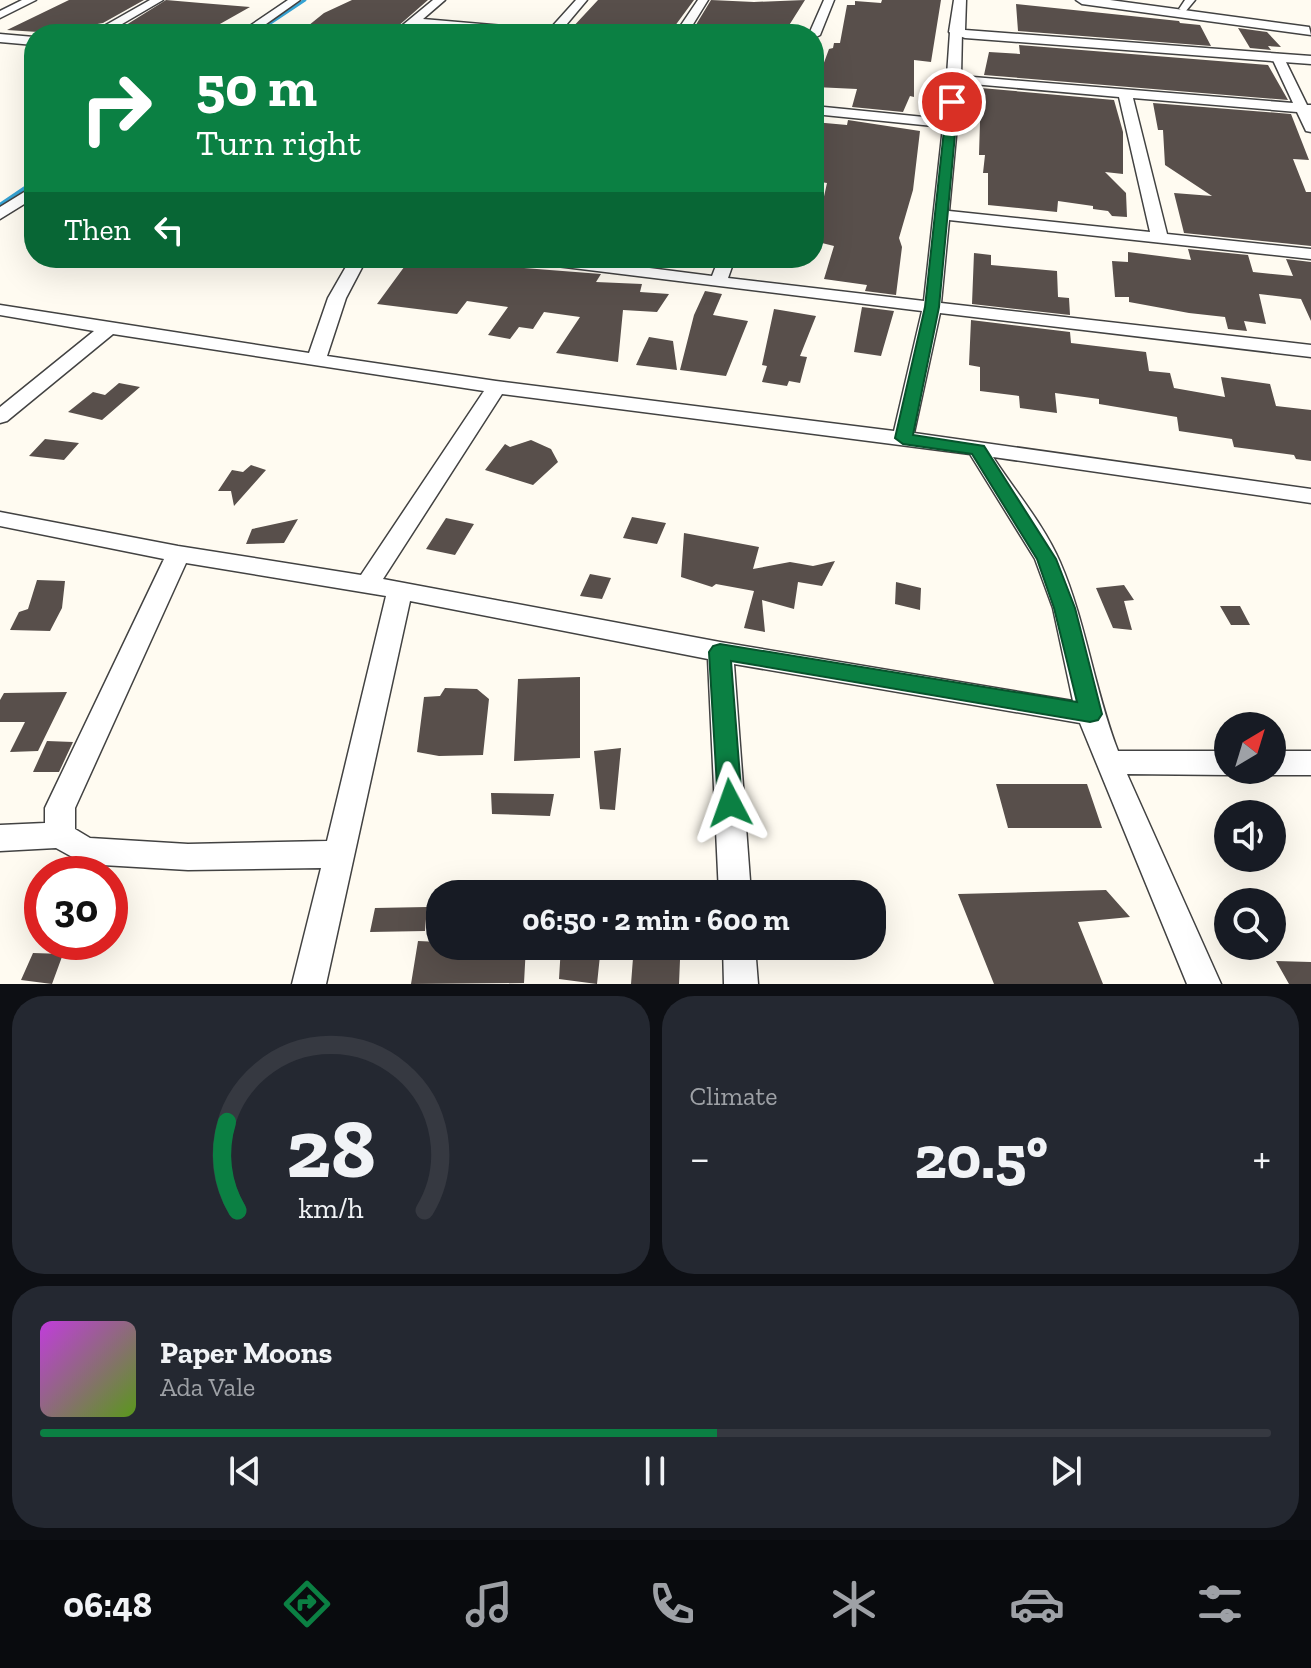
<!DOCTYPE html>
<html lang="en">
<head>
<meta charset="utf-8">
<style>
	:root { --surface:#171b24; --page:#242831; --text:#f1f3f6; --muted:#9ea1a6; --line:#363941; --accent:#0b8043 }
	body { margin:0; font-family:"Zilla Slab",serif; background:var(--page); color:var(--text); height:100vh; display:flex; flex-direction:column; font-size:30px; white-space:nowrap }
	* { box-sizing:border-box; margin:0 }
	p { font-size:26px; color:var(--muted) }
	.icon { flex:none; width:44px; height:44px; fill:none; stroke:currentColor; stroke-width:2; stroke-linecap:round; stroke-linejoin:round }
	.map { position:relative; height:984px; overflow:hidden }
	.sheet { display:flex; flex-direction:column; gap:12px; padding:12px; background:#0d0f14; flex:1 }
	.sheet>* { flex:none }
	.guide { position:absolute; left:24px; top:24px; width:800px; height:244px; border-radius:32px; box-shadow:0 8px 32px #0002; background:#0b8043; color:#fff; overflow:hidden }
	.needle { width:52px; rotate:38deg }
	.fabs { position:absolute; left:1214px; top:712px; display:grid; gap:16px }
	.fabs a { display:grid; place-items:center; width:72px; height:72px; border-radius:50%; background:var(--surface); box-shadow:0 8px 32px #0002; font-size:40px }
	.speed { position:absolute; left:24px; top:856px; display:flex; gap:16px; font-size:40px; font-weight:700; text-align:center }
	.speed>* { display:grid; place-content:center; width:104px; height:104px; border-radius:50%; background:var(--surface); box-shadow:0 8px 32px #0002; line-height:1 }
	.speed .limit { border:12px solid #d22; background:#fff; color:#111 }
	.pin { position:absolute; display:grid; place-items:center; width:68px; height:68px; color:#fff; margin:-34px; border:4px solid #fff; border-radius:50%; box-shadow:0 2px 8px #0007 }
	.me { position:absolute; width:88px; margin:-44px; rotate:356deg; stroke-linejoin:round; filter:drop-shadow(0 0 6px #0008) }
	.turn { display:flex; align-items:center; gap:28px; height:168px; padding:0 40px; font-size:36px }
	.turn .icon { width:104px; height:104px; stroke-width:2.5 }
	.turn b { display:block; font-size:56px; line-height:68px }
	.then { display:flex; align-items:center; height:76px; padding:0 40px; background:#0003; gap:16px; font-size:30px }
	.big { font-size:60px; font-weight:700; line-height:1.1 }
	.sheet .widget { flex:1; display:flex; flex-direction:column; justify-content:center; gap:12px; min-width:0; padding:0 28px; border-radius:32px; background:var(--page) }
	.sheet .dial { align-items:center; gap:0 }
	.dial svg { height:208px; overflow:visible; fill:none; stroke:var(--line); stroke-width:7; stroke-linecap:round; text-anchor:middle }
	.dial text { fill:var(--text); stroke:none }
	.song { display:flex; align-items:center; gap:24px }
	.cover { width:96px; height:96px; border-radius:12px; background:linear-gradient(135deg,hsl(290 70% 55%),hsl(90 70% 35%)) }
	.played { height:8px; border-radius:4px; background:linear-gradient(90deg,var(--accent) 55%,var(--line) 55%) }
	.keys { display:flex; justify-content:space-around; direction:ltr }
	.heat { display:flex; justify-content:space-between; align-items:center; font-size:44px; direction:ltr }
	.sheet .tiles { flex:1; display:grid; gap:12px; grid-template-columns:1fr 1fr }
	.widget:last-child { grid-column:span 2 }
	.trip { position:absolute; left:426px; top:880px; width:460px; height:80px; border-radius:32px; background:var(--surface); box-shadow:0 8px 32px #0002; font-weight:700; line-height:80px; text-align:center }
	.tabs { display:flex; height:128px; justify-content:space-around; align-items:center; background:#090b0e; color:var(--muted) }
	.tabs .icon { width:56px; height:56px }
	.tabs .selected { color:var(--accent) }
	.tabs b { font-size:36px; color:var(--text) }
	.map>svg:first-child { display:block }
</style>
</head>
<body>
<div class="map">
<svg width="1311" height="984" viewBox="0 0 1311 984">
	<rect width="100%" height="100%" fill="#fffbf1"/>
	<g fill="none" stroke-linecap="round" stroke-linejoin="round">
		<!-- stream-far1 -->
		<path stroke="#36a3d4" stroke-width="3" d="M254 34 305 0"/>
		<!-- stream -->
		<path stroke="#36a3d4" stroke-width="4" d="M0 205 34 182"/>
	</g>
	<!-- building -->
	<path fill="#584f4b" d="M69 0H144L103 23 81 27 69 34 7 30Z
		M166 0 201 3 250 7 204 33 126 25Z
		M352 0H428L389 34H298L324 13Z
		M598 0H694L669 34 571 29Z
		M711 0 754 2 805 0 788 27H782L780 34H713L716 30 694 28Z
		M882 0H941L931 62 914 60V97L910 96 903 112 852 107 857 89 815 87 829 49 833 48 834 43H840L847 5H855V1L881 3Z
		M1016 4 1179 21 1180 23 1200 25 1211 46 1018 31Z
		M1238 28 1267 32 1281 47 1268 46 1271 50 1250 48Z
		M1019 45 1268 65 1288 100 984 75 989 52 1020 54Z
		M981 88 1114 100 1123 132V174L1105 172 1126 193 1127 217 1112 216 1108 211 1093 209V206L1058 201 1057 212 988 205V173H983L985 155H979Z
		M1153 103 1291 114 1309 160 1293 159 1306 192H1311V246L1184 233 1174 193 1212 196 1165 165 1163 130H1158Z
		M848 120 920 131 913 190 899 238 902 247 896 295 865 291 867 285 824 279 834 246 814 241V218L819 219 827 183 814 181V122L847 125Z
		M1188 249 1248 255 1253 272 1293 276 1286 259 1311 262V321L1301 299 1259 294 1266 324 1244 321 1247 331 1228 329 1225 317 1189 313 1129 302V297H1115L1112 261 1128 262V252L1191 260Z
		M974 253 991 255V265L1057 271 1058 297 1069 298 1070 315 972 304Z
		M410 259 601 274 596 282 642 284 640 292 669 294 657 312 623 310 618 362 556 353 580 317 544 312 533 329 519 327 510 339 488 335 508 307 467 301 457 314 377 304Z
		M705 291 722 294 713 315 748 321 726 376 680 370 694 315Z
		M862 307 894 311 881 356 854 352Z
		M774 309 816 316 800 356 807 357 800 383 789 381 787 386 762 382 767 366 762 365Z
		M971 320 1070 332 1071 343 1146 352 1149 371 1170 373 1174 388 1225 397 1221 377 1270 384 1276 406 1311 410V461L1296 459 1294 455 1234 447 1232 439 1179 431 1177 417 1099 404V399L1055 393 1057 413 1020 408 1019 396 980 391V367L969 365Z
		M649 337 673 341 677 370 636 365Z
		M119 383 140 387 102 420 68 412 93 392 105 395Z
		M45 439 79 443 64 460 29 456Z
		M531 440 551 449 558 462 533 485 485 470 505 444 510 447Z
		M251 465 266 470 234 506 231 491H218L232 470 243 472Z
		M632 517 666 523 657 544 623 538Z
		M446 518 474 524 455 555 426 549Z
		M298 519 284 543 246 544 252 529Z
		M684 533 759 547 753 569 790 562 813 566 835 561 822 586 798 582 794 609 762 600 765 632 744 628 754 591 716 584 712 587 681 577Z
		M590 574 611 578 602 599 580 596Z
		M37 580 65 581 62 608 50 631 10 630 19 612 28 609Z
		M896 582 921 588 920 610 895 604Z
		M1124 585 1134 600 1124 601 1132 630 1113 628 1096 588Z
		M1220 606H1240L1250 625H1231Z
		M580 677V758L514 761 518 679Z
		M445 688 477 689 489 699 483 755 439 756 417 752 424 697 440 696Z
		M67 692 38 751 10 752 25 722H0V700L4 693Z
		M47 741 73 742 59 772H33Z
		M621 748 615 810 600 809 594 751Z
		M996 784H1087L1102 828H1008Z
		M491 793 554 794 550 816 492 814Z
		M1106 890 1130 917 1078 922 1103 984H994L958 894Z
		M427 907 425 931 370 932 375 908Z
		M418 941 440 942V946H526L524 983 411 984Z
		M561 946H601L597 984 559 979Z
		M33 953 63 954 52 984 21 980Z
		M633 958 680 960 679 984H631Z
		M1276 961 1311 962V984H1289Z"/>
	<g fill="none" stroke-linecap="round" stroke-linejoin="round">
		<defs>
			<path id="minor" d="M22 0H36L0 18V11Z
				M150 0H163L105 34H90Z
				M288 0H300L252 34H238Z
				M433 0H445L423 19 549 30 576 0H587L561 31 563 34H515L415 26 405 34H392Z
				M698 0H708L687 34H675Z
				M824 0H834L820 35 814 38V34H809Z
				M1185 0H1195L1185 12 1179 9Z
				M956 29 962 32 961 76 1293 103 1272 58 1278 54 1284 58 1307 105H1311V132L1306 131 1297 112 1133 98 1167 234 1311 249V259L949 220 941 303 1311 345V357L940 313 914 433 1311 489V503L993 457C1015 491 1044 525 1060 562 1086 622 1094 689 1118 751H1228V770H1239L1228 775 1127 774 1221 984H1187L1080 723 734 664 751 894H719L708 659 410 601 326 984H292L321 868 188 870 85 864 56 848 0 851V825L45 823V808L164 559 0 526V512L178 546 361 575 484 391 113 334 7 421 0 423V407L94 331 0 315V305L309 353 328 298 351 258H367L346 298 327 356 496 381 894 431 922 311 532 263 524 258H571L712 276 719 258H735L728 278 924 301 943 127 814 114V106L944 119 950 32ZM961 83 1119 97 1150 232 949 211ZM502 394 970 454 1035 559 1053 608 1073 701 720 642 383 579ZM186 563 386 596 327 841 188 844 90 838 75 829V808Z
				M0 34 34 37V45L0 42Z
				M34 186V198L0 219V207Z
				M1272 751H1311V775H1272L1262 771 1272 770Z
				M723 946H755L758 984H724Z"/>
			<path id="tertiary" d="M954 0H966L965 30 1311 56V64L965 38 949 32Z
				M1076 0H1110L1309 27 1311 35 1082 4Z"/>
		</defs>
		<!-- minor casing -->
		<use href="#minor" stroke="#424242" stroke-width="3"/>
		<!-- tertiary casing -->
		<use href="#tertiary" stroke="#424242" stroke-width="3"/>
		<!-- minor -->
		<use href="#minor" fill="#fff" fill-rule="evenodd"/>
		<!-- tertiary -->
		<use href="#tertiary" fill="#fff" fill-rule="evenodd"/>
	</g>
	<!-- route -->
	<path fill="#0b8043" stroke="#07532c" stroke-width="2" d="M952 98 958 102 939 307 913 435 984 446 1056 559 1075 608 1102 714 1098 720 1090 722 731 661 742 803 738 810 730 813 721 810 718 803 709 652 713 646 720 644 1077 702 1054 608 1037 559 972 454 903 444 895 438 925 307 947 102Z"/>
</svg>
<div class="fabs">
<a><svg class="needle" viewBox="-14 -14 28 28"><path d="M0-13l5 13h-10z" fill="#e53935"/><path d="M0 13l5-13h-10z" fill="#9ea1a6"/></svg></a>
<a><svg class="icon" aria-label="sound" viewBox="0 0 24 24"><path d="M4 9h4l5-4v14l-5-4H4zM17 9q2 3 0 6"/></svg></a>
<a><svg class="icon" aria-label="search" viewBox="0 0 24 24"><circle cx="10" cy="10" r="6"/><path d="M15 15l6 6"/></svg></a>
</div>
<div class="speed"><div class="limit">30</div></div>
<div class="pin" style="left:952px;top:102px;background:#d93025"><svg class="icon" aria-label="arrive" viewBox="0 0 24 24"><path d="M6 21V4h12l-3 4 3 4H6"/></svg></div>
<svg class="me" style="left:730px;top:803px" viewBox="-20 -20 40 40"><path d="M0-17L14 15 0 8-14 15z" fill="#0b8043" stroke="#fff" stroke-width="4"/></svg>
<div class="trip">06:50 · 2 min · 600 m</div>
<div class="guide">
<div class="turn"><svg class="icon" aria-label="right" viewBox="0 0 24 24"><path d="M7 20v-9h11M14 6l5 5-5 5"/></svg><div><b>50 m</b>Turn right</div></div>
<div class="then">Then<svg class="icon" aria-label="left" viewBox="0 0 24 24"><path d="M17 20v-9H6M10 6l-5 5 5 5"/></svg></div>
</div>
</div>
<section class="sheet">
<div class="tiles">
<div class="widget dial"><svg viewBox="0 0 100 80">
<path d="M14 69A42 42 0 1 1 86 69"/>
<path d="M14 69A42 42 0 0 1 10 35" stroke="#0b8043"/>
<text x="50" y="56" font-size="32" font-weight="700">28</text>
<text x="50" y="72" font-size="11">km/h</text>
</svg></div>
<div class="widget"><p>Climate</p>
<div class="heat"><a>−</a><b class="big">20.5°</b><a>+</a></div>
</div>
<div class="widget">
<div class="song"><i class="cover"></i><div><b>Paper Moons</b><p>Ada Vale</p></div></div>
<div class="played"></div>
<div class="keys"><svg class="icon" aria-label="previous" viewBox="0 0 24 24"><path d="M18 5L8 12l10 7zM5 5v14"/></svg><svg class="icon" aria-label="pause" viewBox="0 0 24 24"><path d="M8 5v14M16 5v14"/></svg><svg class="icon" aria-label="next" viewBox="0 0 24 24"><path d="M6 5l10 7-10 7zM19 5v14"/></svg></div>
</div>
</div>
</section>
<nav class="tabs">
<b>06:48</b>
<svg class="icon selected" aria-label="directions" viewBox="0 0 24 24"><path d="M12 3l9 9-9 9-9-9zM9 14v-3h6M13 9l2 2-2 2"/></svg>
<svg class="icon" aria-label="music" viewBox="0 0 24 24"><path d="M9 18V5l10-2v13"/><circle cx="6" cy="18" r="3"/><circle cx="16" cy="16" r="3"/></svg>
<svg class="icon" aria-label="phone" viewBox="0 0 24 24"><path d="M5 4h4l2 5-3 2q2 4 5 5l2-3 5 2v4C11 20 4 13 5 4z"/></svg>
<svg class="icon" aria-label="climate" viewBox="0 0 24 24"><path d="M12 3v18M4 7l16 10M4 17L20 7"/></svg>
<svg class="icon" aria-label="car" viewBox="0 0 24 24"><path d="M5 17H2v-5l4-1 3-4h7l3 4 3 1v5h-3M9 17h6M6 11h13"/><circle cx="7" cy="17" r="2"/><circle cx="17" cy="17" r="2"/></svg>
<svg class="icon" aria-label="filters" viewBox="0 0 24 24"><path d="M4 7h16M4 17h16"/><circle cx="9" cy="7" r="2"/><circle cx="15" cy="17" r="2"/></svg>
</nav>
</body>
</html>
